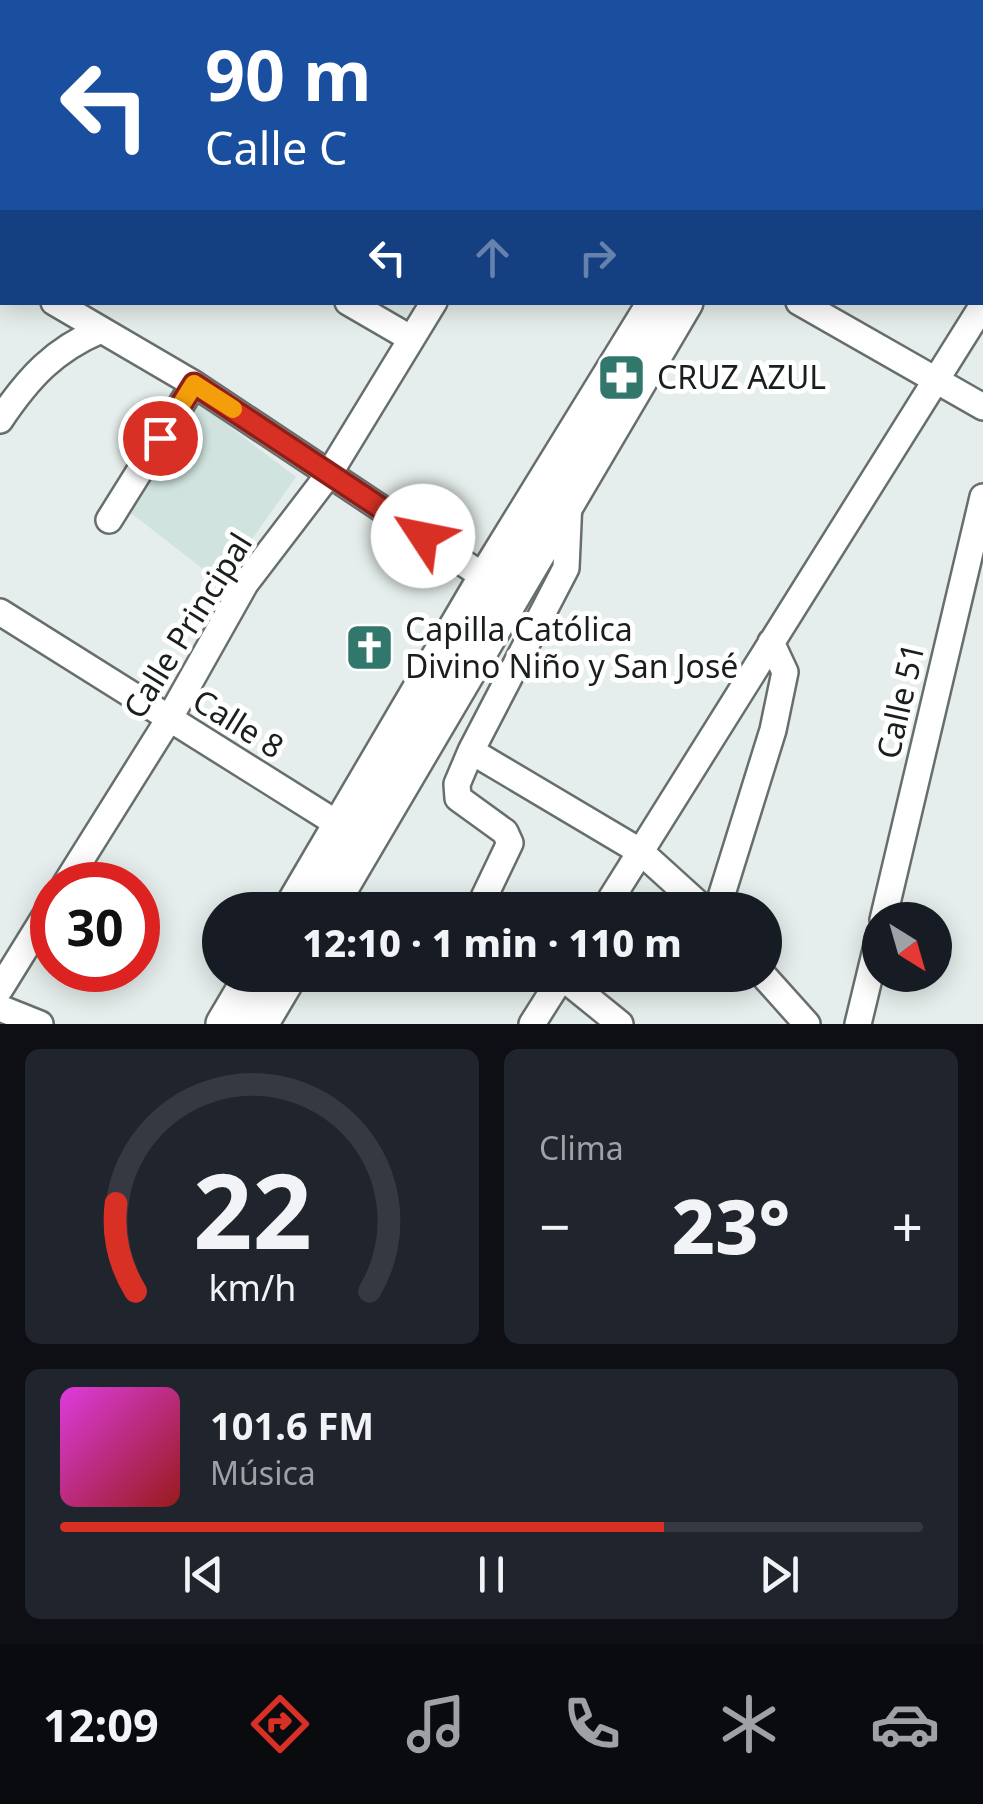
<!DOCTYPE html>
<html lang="es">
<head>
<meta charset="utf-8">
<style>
	:root { --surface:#171b24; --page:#20242c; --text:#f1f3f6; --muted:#9ea1a6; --line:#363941; --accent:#d93025 }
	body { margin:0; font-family:"Noto Sans",sans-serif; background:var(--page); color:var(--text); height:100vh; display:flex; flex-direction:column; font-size:38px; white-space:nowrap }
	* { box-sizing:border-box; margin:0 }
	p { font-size:32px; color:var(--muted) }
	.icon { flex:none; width:55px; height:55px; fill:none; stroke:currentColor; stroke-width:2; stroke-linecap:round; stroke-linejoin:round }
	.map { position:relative; height:1024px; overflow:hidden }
	.panel { display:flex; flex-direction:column; gap:25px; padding:25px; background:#0d0f14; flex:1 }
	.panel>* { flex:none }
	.banner { position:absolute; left:0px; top:0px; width:985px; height:305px; box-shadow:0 5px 25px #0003; background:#1a4fa0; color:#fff; overflow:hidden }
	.needle { width:65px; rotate:143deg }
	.buttons { position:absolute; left:862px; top:902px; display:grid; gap:20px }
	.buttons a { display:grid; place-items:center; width:90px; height:90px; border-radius:50%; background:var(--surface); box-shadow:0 5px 25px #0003; font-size:50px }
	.speed { position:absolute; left:30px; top:862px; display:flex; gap:20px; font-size:50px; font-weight:700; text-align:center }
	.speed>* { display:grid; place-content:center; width:130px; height:130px; border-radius:50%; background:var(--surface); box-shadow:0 5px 25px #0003; line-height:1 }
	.speed .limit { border:15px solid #d22; background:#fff; color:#111 }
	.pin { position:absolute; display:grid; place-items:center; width:85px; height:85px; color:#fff; margin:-42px; border:5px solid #fff; border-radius:50%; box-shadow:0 2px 10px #0007 }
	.me { position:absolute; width:110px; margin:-55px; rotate:304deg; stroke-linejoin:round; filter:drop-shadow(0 0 8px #0008) }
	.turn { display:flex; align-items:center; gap:35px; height:210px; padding:0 40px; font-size:45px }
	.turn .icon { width:130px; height:130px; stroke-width:2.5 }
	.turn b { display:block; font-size:70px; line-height:85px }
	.lanes { display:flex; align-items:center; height:95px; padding:0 40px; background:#0003; justify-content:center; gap:50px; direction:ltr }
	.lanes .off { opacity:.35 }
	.big { font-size:75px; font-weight:800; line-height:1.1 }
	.panel .widget { flex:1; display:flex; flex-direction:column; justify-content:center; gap:15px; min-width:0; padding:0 35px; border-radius:15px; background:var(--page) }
	.panel .dial { align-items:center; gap:0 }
	.dial svg { height:260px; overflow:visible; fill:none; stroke:var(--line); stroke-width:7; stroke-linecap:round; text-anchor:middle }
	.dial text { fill:var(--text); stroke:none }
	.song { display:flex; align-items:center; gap:30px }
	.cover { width:120px; height:120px; border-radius:15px; background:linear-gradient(135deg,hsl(300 70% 55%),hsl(0 70% 35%)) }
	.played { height:10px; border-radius:5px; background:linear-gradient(90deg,var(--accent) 70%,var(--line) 70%) }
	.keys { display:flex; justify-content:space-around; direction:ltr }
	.heat { display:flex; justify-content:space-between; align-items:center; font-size:55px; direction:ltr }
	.panel .tiles { flex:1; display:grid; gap:25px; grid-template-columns:1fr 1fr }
	.widget:last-child { grid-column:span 2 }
	.trip { position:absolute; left:202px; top:892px; width:580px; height:100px; border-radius:50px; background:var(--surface); box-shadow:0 5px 25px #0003; font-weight:800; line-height:100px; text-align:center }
	.tab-bar { display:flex; height:160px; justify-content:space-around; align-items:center; background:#090b0e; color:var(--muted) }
	.tab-bar .icon { width:70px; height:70px }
	.tab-bar .current { color:var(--accent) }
	.tab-bar b { font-size:45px; color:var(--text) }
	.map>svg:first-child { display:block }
</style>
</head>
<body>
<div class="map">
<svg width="983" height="1024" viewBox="0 0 983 1024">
	<rect width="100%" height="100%" fill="#e5eeec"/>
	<!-- built -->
	<path fill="#d0e3df" d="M197 402 296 477 221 583 127 510Z"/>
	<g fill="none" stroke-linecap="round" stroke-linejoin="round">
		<defs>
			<path id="minor" d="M189 0 193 2
				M477 0 481 2
				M701 0 705 2
				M625 2 626 0
				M0 100 2 101
				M0 170 2 166
				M0 271 2 272
				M54 302 194 384 486 578
				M348 302 410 338
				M799 302 983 407
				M0 420C29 377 54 350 101 330
				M569 500 566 568 471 751 641 852 705 910
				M109 520 194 384
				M0 612 341 826
				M471 751 457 784 458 798 505 832 510 843 478 910
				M65 885 169 719 245 584 329 474 434 302
				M604 910 983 305
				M717 910 773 730 785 672 771 642
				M883 920 983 497
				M763 975 807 1024
				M562 977 620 1024
				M0 989 52 905
				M0 1008 40 1024
				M532 1024 563 975
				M858 1024 880 933"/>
			<path id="highway" d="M842 2 843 0
				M868 2 869 0
				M291 910 486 578 656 302
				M327 910 685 302
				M224 1024 253 975
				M260 1024 289 975"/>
		</defs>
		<!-- minor casing -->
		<use href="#minor" stroke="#676f6d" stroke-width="30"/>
		<!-- highway casing -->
		<use href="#highway" stroke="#676f6d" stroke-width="40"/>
		<!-- minor -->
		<use href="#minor" stroke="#fff" stroke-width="25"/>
		<!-- highway -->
		<use href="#highway" stroke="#fff" stroke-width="35"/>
	</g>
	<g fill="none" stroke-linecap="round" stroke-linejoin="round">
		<defs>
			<path id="route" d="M160 438 194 384 423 536"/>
		</defs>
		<!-- route casing -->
		<use href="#route" stroke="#8d1f18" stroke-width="25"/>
		<!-- route -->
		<use href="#route" stroke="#d93025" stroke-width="18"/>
		<!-- slow -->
		<path stroke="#f59e0b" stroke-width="18" d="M183 402 194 384 233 409"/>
	</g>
	<!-- icons -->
	<defs>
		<symbol id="pharmacy-square" viewBox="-11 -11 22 22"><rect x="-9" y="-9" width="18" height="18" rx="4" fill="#32776c" stroke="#fff"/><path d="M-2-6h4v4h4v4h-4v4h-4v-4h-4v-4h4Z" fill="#fff"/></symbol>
		<symbol id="church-square" viewBox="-11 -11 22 22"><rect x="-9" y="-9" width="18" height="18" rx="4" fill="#32776c" stroke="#fff"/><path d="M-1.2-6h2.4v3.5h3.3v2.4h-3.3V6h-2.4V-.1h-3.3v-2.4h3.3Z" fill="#fff"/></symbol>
	</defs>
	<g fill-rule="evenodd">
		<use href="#pharmacy-square" x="594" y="350" width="55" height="55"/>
		<use href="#church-square" x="342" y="620" width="55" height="55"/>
	</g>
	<g text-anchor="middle" stroke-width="10" stroke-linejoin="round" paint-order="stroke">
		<!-- poi labels -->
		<g font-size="32" fill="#1b1e1e" stroke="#fff" text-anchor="start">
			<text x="657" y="389">CRUZ AZUL</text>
			<text x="405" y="641">Capilla Católica<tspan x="405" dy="37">Divino Niño y San José</tspan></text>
		</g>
		<!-- street labels -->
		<g font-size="32" fill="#1b1e1e" stroke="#fff">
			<text transform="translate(188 626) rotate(-58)" y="11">Calle Principal</text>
			<text transform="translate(901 701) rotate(-77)" y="11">Calle 51</text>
			<text transform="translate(238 724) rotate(32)" y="11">Calle 8</text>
		</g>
	</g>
</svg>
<div class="buttons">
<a><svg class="needle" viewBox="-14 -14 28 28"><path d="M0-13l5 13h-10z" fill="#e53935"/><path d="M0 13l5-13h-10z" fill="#9ea1a6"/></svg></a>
</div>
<div class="speed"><div class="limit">30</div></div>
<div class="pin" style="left:160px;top:438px;background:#d93025"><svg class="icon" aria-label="arrive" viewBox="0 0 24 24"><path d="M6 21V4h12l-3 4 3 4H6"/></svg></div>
<svg class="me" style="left:423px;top:536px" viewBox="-20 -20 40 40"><circle r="19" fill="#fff"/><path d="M0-13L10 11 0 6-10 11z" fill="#d93025"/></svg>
<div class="trip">12:10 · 1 min · 110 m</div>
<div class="banner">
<div class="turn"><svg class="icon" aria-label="left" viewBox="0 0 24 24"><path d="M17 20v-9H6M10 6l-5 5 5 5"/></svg><div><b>90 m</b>Calle C</div></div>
<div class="lanes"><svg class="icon" aria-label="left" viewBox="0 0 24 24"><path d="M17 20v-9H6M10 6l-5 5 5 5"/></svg><svg class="icon off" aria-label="ahead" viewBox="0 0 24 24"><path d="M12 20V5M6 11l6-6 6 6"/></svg><svg class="icon off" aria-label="right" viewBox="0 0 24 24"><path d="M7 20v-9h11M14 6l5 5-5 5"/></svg></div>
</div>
</div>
<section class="panel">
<div class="tiles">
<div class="widget dial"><svg viewBox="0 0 100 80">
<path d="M14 69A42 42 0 1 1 86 69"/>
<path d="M14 69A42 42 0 0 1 8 42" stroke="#d93025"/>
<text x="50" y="56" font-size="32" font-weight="700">22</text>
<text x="50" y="72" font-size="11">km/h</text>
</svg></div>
<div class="widget"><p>Clima</p>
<div class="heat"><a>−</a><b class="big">23°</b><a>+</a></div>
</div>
<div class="widget">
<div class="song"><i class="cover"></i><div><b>101.6 FM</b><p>Música</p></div></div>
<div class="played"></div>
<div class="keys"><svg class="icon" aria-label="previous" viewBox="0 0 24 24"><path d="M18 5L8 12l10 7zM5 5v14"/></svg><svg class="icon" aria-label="pause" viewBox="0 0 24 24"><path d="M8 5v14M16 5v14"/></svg><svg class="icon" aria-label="next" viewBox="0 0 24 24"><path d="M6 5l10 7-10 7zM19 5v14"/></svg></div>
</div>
</div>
</section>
<nav class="tab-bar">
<b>12:09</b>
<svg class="icon current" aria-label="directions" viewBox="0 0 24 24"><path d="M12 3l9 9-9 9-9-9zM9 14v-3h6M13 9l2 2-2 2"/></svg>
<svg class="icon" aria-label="music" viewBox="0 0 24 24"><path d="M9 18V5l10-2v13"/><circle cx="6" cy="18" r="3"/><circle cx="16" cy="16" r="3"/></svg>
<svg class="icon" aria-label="phone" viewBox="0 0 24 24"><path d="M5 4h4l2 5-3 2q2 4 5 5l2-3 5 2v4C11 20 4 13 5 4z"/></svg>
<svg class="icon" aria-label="climate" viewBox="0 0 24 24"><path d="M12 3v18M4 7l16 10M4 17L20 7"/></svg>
<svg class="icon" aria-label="car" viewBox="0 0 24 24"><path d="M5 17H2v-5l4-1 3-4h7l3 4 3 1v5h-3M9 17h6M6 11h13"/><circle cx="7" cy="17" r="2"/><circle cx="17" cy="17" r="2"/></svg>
</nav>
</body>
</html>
